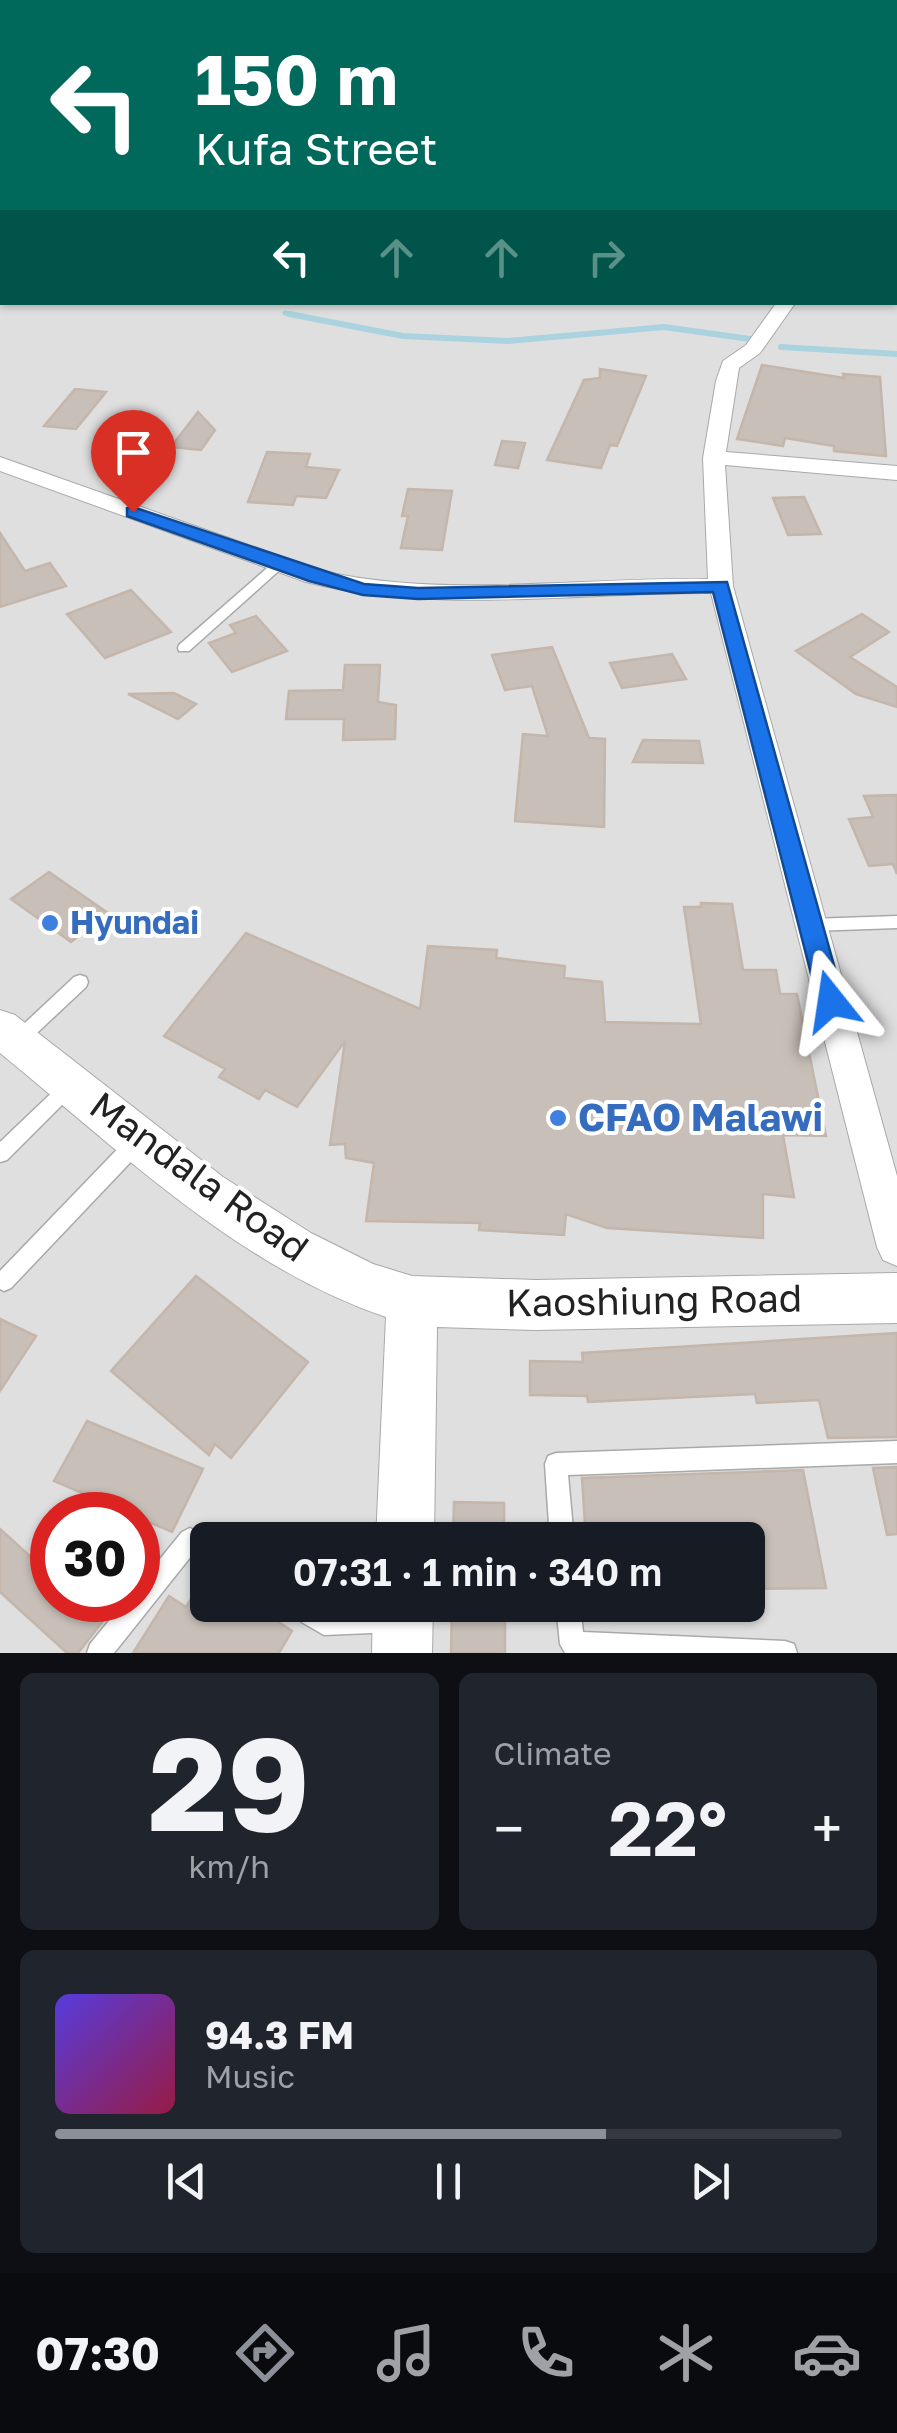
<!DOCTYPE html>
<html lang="en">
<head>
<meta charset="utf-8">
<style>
	:root { --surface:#171b24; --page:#20242c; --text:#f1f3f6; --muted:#9ea1a6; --line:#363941; --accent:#8c9099 }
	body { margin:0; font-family:"Golos Text",sans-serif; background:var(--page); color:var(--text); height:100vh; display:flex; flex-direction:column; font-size:38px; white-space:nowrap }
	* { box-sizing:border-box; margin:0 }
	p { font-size:32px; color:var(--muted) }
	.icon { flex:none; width:55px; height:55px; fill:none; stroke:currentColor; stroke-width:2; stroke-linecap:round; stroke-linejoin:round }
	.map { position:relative; height:1653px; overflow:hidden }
	.details { display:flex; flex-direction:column; gap:20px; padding:20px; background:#0d0f14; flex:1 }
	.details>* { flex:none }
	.top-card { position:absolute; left:0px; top:0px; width:898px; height:305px; box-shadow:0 2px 8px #0004; background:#00695c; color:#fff; overflow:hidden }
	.speed { position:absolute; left:30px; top:1492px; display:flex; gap:20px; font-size:50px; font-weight:700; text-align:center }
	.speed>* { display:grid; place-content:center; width:130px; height:130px; border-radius:50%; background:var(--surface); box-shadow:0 2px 8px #0004; line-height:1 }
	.speed .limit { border:15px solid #d22; background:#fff; color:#111 }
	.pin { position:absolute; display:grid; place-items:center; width:85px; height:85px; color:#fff; margin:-102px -42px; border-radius:50% 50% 50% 0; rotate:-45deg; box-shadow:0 0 10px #0007 }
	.pin .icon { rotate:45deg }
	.me { position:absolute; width:110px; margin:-55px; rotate:345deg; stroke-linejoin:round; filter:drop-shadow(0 0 8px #0008) }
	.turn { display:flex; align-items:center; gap:35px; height:210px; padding:0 30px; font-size:45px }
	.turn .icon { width:130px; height:130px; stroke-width:2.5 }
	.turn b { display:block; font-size:70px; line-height:85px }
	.lanes { display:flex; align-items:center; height:95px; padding:0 30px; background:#0003; justify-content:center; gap:50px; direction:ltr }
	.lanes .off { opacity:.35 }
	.big { font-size:75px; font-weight:600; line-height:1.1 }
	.details .widget { flex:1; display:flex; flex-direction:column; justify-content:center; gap:15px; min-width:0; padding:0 35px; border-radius:15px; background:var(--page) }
	.details .dial { align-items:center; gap:0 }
	.dial b { font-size:130px; line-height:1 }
	.song { display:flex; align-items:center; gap:30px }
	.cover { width:120px; height:120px; border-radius:15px; background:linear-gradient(135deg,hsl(250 70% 55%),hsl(340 70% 35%)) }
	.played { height:10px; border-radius:5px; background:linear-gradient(90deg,var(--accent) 70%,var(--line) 70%) }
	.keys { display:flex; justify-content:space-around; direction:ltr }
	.heat { display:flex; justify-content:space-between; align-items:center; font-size:55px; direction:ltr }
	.details .tiles { flex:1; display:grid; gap:20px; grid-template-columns:1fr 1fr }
	.widget:last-child { grid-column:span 2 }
	.trip { position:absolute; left:190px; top:1522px; width:575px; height:100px; border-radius:15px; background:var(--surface); box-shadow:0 2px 8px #0004; font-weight:600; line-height:100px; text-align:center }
	.tabs { display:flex; height:160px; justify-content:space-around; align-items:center; background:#090b0e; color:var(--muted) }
	.tabs .icon { width:70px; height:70px }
	.tabs .on { color:var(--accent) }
	.tabs b { font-size:45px; color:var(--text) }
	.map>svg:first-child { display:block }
</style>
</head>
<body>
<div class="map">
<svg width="897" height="1653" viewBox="0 0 897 1653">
	<rect width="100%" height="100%" fill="#f2efe9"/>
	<!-- residential -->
	<path fill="#e0dfdf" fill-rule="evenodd" d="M0 0H897V1653H0ZM2 2H895V302H2ZM52 1515H138V1600H52ZM208 1540H748V1605H208Z"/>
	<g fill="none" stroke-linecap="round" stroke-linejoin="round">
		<!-- stream-far1 -->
		<path stroke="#aad3df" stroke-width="5" d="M285 313 302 316"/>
		<!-- stream -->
		<path stroke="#aad3df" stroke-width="6" d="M289 314 403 336 508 341 664 327 750 339
			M781 347 897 354"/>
	</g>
	<!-- building -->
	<path fill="#c7bfb8" stroke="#c4b6ab" stroke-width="2.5" d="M762 365 844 378 843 374 880 377 886 456 834 451V446L785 438 783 446 737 439Z
		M600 369 646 376 617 446 610 445 601 468 547 460 584 380 600 378Z
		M75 389 106 392 76 429 44 426Z
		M198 412 215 430 201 450 171 447Z
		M502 441 525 443 518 468 495 465Z
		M267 452 310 454 306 467 339 470 326 498 296 496 293 505 248 502Z
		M408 489 452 491 442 550 401 548 408 516H402Z
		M804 497 821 534 788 535 773 498Z
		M0 533 25 571 50 563 66 586 0 607Z
		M131 590 171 632 105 658 67 614Z
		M862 614 889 632 850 657 897 687V707L856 694 796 651Z
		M256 616 287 651 232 672 209 643 236 633 230 625Z
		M552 647 589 738 605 739 604 827 515 821 523 734 548 736 532 686 505 690 492 655Z
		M672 654 686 679 622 688 610 663Z
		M345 665H380L378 702 396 705 395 739 343 740 344 719H286L289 691 343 690Z
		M174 693 196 704 178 719 128 694Z
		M643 740 699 741 703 763 633 762Z
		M897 795V874L893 864 869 866 849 819 873 817 864 796Z
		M49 872 108 913 71 942 11 899Z
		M701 903 732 904 743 970H776L780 994H797L826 1136 783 1135 794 1197 763 1194V1238L607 1228 566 1214 564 1235 479 1230 480 1223 366 1221 374 1163 346 1158 345 1144 330 1145 345 1041 297 1107 265 1090 259 1099 219 1077 225 1069 164 1036 246 933 420 1009 428 946 497 950 496 958 565 966 564 978 602 982 605 1022 701 1024 684 907H701Z
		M196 1276 308 1362 231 1458 215 1444 209 1455 111 1371Z
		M0 1319 36 1336 0 1391Z
		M897 1333V1437L828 1438 819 1400 757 1403 755 1394 588 1402 587 1396 530 1395V1361L583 1362 582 1353Z
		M87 1421 203 1469 172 1532 54 1481Z
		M897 1467V1534L887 1535 873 1468Z
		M803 1470 826 1588 748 1589V1540H586L582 1478Z
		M454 1502 504 1503V1540H453Z
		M0 1529 52 1576V1600H80L103 1621 78 1653H67L0 1592Z
		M208 1573V1605H253L292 1631 279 1653H133L169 1596 186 1607Z
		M452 1605H505V1653H451Z"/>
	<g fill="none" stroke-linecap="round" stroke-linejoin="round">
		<defs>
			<path id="service" d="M0 62 2 63V67L0 66Z
				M279 560 285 564 283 567 189 651H179L178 648 179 645 275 561Z
				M897 916V928L811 931 805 929 803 925 805 921 811 919Z
				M80 975 86 977 88 982 86 987 23 1046 17 1048 11 1046 8 1041 11 1036 74 977Z
				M69 1079 75 1082 78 1087 75 1092 7 1160 0 1162V1142L63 1082Z
				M137 1134 144 1136 146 1142 144 1148 11 1288 4 1291 0 1289V1271L130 1136Z
				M897 1441V1463L568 1475 574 1540H550L545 1464 548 1456 556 1453Z
				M190 1528 210 1540H208V1563L192 1555 114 1653H87L90 1644 126 1600H138V1586L182 1532Z
				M282 1605H316L326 1611 394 1608 402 1612 406 1620 402 1628 394 1632 324 1635 286 1613Z
				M556 1605H580L583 1632 785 1641 794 1644 797 1653H565L560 1644Z"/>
			<path id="minor" d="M740 0H752L754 2H742Z
				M0 15 2 16V23H0Z
				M895 16H897V24H895Z
				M2 69V77L0 78V70Z
				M0 117H2V125H0Z
				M895 130H897V138H895Z
				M0 211H2V221H0Z
				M895 287H897V297H895Z
				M777 302H796L760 353 739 368 726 452 897 466V480L725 465 733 586 897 1176V1266L883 1260 877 1247 711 593C577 592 438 615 306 582L0 471V457L322 571C448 599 580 577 708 579L703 458 716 381 723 361 746 345Z"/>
			<path id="tertiary" d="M0 1010 15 1015 223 1177 311 1233 373 1264 412 1276 536 1280 897 1273V1323L536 1330 437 1327 434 1540H376L386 1317C238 1267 119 1150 0 1053Z
				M373 1605H433L432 1653H372Z"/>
		</defs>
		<!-- service casing -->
		<use href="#service" stroke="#a9a9a9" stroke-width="3"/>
		<!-- minor casing -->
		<use href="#minor" stroke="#a9a9a9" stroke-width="2"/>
		<!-- tertiary casing -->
		<use href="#tertiary" stroke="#a9a9a9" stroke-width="2"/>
		<!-- service -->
		<use href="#service" fill="#fff" fill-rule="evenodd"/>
		<!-- minor -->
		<use href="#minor" fill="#fff" fill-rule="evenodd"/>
		<!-- tertiary -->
		<use href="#tertiary" fill="#fff" fill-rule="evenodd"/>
	</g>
	<!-- route -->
	<path fill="#1a73e8" stroke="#114b97" stroke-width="2.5" d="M133 507 364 584 418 588 727 582 844 1001 840 1008 831 1011 822 1008 818 1001 713 592 418 599 363 595 309 581 127 516V508Z"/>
	<!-- markers -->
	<g fill="#3f7fe0" stroke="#fff" stroke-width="4">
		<circle cx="50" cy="923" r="10"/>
		<circle cx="558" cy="1118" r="10"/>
	</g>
	<g text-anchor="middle" stroke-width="8" stroke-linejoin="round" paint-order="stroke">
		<!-- shop labels -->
		<g font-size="32" font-weight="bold" fill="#366cbe" stroke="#fff" text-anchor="start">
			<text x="70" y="934">Hyundai</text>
		</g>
		<!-- near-shop labels -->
		<g font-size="38" font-weight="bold" fill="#366cbe" stroke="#fff" text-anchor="start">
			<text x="578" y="1131">CFAO Malawi</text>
		</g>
		<!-- near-street labels -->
		<g font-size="38" fill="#222" stroke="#fff">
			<text transform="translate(199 1177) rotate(36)" y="13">Mandala Road</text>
			<text transform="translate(654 1301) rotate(-1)" y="13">Kaoshiung Road</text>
		</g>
	</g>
</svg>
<div class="speed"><div class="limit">30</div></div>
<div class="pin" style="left:133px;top:512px;background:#d93025"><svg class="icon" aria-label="arrive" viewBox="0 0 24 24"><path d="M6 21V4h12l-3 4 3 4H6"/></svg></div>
<svg class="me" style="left:831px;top:1001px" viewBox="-20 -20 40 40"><path d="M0-17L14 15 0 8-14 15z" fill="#1a73e8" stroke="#fff" stroke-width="4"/></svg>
<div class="trip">07:31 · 1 min · 340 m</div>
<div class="top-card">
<div class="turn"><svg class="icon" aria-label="left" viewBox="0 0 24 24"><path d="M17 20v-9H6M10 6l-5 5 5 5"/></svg><div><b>150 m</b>Kufa Street</div></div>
<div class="lanes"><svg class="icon" aria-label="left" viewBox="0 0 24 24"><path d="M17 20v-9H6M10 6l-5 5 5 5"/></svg><svg class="icon off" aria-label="ahead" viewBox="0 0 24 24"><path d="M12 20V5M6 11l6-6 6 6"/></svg><svg class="icon off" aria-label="ahead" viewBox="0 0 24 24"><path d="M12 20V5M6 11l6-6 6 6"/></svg><svg class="icon off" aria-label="right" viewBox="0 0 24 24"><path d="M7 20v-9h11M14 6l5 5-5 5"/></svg></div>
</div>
</div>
<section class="details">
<div class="tiles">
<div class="widget dial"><b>29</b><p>km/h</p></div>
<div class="widget"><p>Climate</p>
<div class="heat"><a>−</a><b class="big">22°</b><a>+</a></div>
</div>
<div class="widget">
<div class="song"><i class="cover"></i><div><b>94.3 FM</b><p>Music</p></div></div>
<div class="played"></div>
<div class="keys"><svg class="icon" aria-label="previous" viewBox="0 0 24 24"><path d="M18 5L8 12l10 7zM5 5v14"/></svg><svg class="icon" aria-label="pause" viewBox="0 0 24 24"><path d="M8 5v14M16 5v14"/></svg><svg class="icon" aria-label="next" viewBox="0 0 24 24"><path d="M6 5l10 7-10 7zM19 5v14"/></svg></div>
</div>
</div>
</section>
<nav class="tabs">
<b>07:30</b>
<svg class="icon on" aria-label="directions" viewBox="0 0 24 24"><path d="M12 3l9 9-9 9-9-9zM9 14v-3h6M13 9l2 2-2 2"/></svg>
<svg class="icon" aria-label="music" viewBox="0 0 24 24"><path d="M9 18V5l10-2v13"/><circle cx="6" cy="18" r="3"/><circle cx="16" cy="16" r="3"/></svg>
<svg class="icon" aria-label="phone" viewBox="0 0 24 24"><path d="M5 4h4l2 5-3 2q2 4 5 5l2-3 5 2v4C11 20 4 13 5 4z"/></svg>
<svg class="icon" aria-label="climate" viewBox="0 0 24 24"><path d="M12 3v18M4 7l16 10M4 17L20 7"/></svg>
<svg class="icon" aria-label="car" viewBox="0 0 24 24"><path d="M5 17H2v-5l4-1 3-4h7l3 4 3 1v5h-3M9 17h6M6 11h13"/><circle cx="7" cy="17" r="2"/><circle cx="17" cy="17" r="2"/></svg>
</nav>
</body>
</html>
